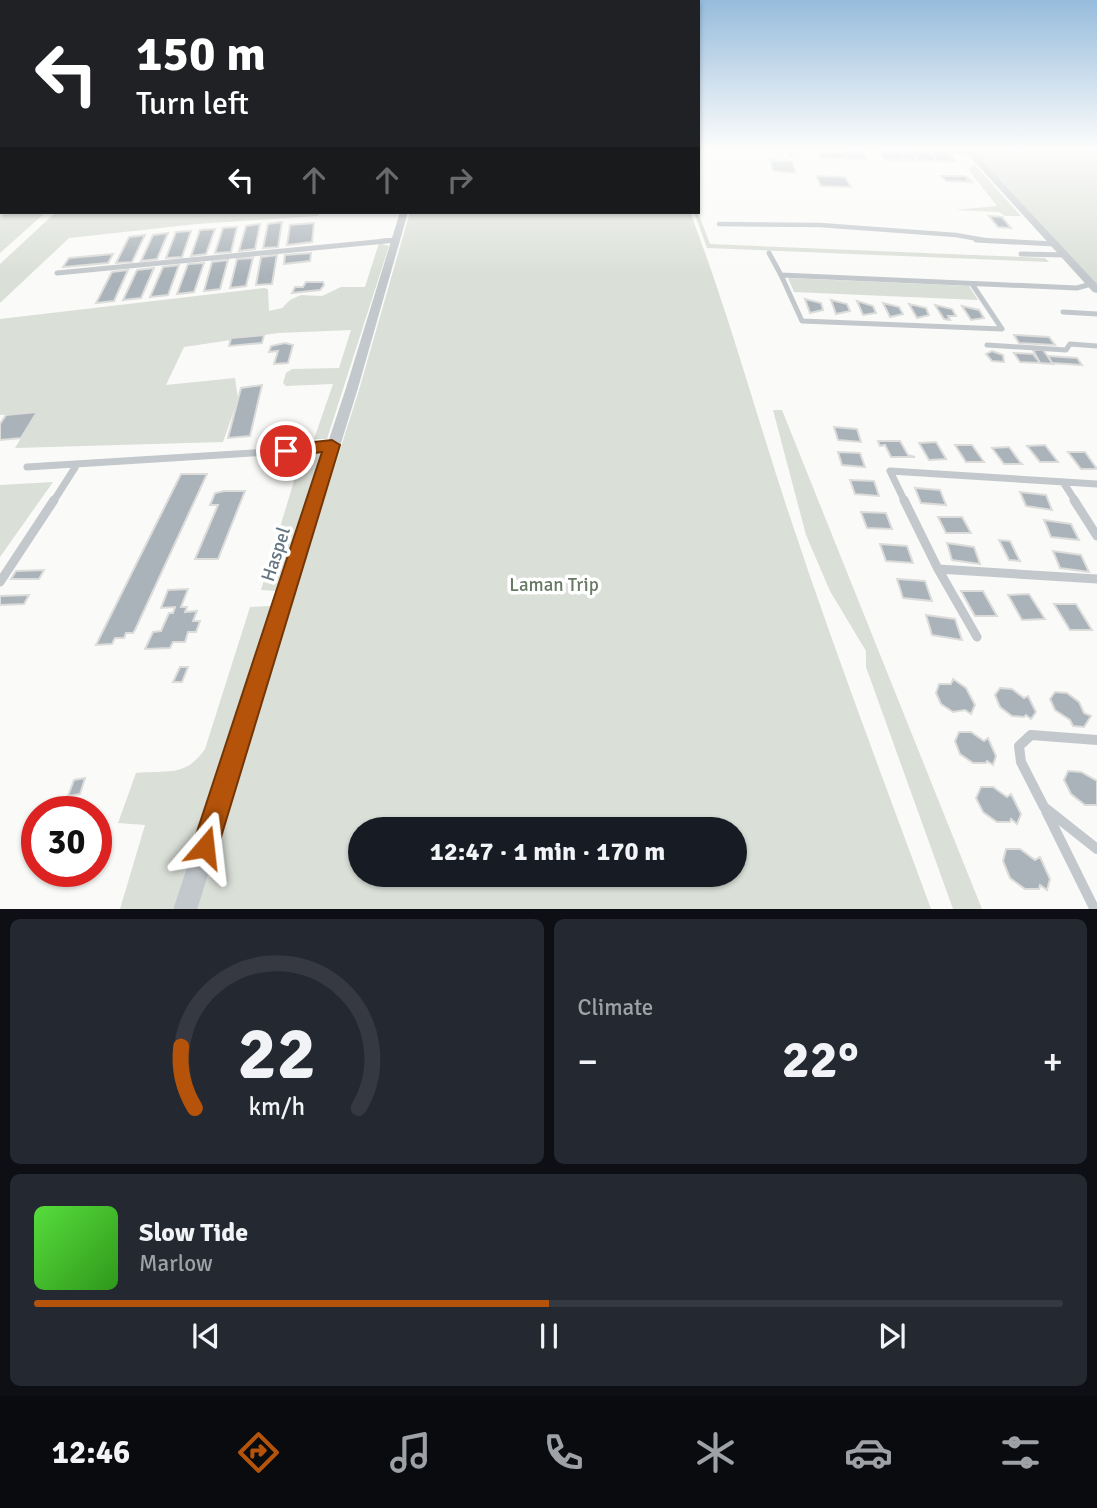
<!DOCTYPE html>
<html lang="en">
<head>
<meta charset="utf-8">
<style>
	:root { --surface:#171b24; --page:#242831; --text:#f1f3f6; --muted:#9ea1a6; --line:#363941; --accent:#b45309 }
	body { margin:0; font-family:Signika,sans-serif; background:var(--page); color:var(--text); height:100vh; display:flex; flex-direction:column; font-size:26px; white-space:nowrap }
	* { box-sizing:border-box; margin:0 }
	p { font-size:23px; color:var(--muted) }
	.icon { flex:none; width:38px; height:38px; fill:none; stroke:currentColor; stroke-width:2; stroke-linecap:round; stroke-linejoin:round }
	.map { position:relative; height:909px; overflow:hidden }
	.sheet { display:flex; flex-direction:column; gap:10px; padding:10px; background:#0d0f14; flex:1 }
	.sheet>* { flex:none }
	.top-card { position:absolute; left:0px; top:0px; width:700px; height:214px; box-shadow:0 2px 5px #0004; background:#202124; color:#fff; overflow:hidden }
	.speed { position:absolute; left:21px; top:796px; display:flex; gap:14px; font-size:35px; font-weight:700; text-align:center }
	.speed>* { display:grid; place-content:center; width:91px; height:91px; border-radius:50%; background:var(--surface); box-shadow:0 2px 5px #0004; line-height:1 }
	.speed .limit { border:10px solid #d22; background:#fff; color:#111 }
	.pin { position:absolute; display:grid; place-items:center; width:60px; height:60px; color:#fff; margin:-30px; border:4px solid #fff; border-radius:50%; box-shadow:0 2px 7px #0007 }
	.me { position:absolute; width:77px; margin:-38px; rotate:17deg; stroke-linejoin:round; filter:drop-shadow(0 0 5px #0008) }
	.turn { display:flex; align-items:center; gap:24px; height:147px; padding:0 21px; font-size:32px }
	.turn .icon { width:91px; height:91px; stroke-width:2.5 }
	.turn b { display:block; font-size:49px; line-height:60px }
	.lanes { display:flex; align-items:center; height:66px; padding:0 21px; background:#0003; justify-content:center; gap:35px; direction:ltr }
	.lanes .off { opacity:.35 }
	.big { font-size:52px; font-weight:800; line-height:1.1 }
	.sheet .card { flex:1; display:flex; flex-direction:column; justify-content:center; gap:10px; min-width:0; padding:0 24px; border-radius:10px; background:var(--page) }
	.sheet .dial { align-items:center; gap:0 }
	.dial svg { height:182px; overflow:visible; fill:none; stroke:var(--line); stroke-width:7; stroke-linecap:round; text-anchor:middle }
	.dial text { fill:var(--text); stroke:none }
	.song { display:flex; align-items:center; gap:21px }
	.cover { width:84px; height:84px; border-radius:10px; background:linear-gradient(135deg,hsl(110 70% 55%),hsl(110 70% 35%)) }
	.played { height:7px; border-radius:4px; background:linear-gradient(90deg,var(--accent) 50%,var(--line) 50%) }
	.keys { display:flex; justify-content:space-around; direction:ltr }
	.heat { display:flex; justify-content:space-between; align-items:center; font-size:38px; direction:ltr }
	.sheet .tiles { flex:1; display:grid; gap:10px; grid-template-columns:1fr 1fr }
	.card:last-child { grid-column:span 2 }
	.trip { position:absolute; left:348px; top:817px; width:399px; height:70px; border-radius:35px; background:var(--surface); box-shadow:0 2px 5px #0004; font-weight:800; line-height:70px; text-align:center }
	.dock { display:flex; height:112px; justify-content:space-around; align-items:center; background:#090b0e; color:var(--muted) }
	.dock .icon { width:49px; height:49px }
	.dock .selected { color:var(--accent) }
	.dock b { font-size:32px; color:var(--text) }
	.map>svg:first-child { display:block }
</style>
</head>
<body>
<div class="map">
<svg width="1097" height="910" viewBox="0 0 1097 910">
	<rect width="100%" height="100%" fill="#fafaf8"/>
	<!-- green -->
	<path fill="#dadfd7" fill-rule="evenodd" d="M969 148H1097V287Z
		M975 165 1021 216H1005L999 212 955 210 997 206 968 169Z
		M0 170H2V212H46L0 253Z
		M56 212H320L318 216 197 224 69 238 0 303V264Z
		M410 212H690C723 298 748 386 776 474 823 621 878 765 931 909L194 910 359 390ZM360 830H735V875H360Z
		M694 212H698L710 244 1045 258 1049 262 707 248Z
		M379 243 389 246 327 439H314L333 384 286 386 283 383 286 373 292 369 339 368 351 330 278 333 184 347 166 385 235 378 238 399 223 442 15 448 36 413 0 415V319L264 288 268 289 269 311 282 308 290 300 301 295 322 296 341 287H365Z
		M788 278 969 286 978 300 794 292Z
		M773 410H782L982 909H953L866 667V651L830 591 806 535Z
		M324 447 278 591 261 590 304 448Z
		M53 482 0 557V485Z
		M273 606 175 909H120L145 825 118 823 136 773C168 770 186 777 205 749L250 607Z"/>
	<!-- building -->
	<path fill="#aab3b9" stroke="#dcdcda" stroke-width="2" d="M861 148 866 160 847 159 843 152Z
		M878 148 897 149 904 160H884Z
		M897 149H909L918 160H904Z
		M909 149 928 150 938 161 918 160Z
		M928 150 948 151 956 162 938 161Z
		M818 152H843L847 159 821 158Z
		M770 160 792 161 796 173 773 171Z
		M816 176 845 177 851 187 821 186Z
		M941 176H965L971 180H968L971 182 946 181Z
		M989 216 1002 217 1011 228 998 227Z
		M282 222 278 247 263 248 268 224Z
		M314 223 312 242 287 245 290 225Z
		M260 224 255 249 239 251 246 226Z
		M237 227 231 252 215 253 223 228Z
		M215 229 206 254 191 256 200 230Z
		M191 231 182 257 166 258 176 232Z
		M168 233 157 259 141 261 153 235Z
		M145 235 132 262 116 263 129 237Z
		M311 253 310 261 284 264 285 255Z
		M113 254 108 263 63 267 69 258Z
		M277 255 272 284 256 285 261 257Z
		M253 258 246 286 230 288 237 259Z
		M228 260 220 289 204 291 212 262Z
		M204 263 194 292 177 294 188 264Z
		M179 265 168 295 150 297 163 267Z
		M154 268 141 298 123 300 137 270Z
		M128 270 114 301 96 303 112 272Z
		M306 282H323L324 285 320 290 292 293 295 287H303Z
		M805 299 821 303 823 310 810 313Z
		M831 300 847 304 850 311 836 314Z
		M857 301 873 306 876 313 863 315Z
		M883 303 899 307 903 314 890 317Z
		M909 304 926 308 929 315 917 318Z
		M935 305 952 309 956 316H948L950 320 944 319Z
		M962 306 979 310 984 318 971 320Z
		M264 335 262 343 229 346 231 338Z
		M1014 335 1049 337 1055 345 1019 343Z
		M285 343 293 345 288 363 274 364 278 351 269 352 271 346Z
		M1033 350H1043L1053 364 1040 363Z
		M992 351 1003 355 1004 362 992 361 986 354Z
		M1014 353 1033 354 1040 363 1020 362Z
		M1048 356 1077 358 1082 365 1052 363Z
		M262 385 250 436 228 438 241 388Z
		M37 412 21 438 0 440V424L6 415Z
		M834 427 857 429 861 442 838 440Z
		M878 441H900L908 455 915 457H891L885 445 880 446Z
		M936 442 945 457 946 459 929 460 919 443Z
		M955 445H972L984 462H966Z
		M1045 445 1058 462H1040L1027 446Z
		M1009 447 1020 462 1022 464H1004L992 448Z
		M838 452 860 453 865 467 842 465Z
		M1068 452H1085L1097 469H1081Z
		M181 474H207L135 630 133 633H126L124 638H115L112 644 96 645Z
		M850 480 874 481 879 496 855 494Z
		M915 488 940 490 946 505 921 503Z
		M224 491H245L218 559H195L218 505H210L215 493Z
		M1020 492 1046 495 1052 510 1026 506Z
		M861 512 886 513 892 529 867 528Z
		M938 517H962L971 533H946Z
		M1044 520 1071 524 1079 540 1051 537Z
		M999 540 1010 541 1020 561 1009 560Z
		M947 543 974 547 980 564 952 560Z
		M880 544 907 546 913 563 886 561Z
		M1053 551 1081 555 1089 572 1060 568Z
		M44 570 39 579H11L16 571Z
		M897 579 925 581 932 601 903 598Z
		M188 589 181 607H187L185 612 197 611 193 621H200L196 632H188L185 642H173L170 648 145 649 153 632 161 631 169 613H173L175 607 161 608 168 590Z
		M961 591H983L997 616H975Z
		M1029 594 1045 619 1022 620 1008 595Z
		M29 595 24 604 0 605V596Z
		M1054 604H1076L1092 630H1070Z
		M926 615 955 619 962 640 932 635Z
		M180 667H188L182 682H173Z
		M953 679 966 688 975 705 971 714 965 710 953 712 941 704 936 693 939 684H951Z
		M1000 688 1012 689 1024 698 1028 696 1036 712 1031 719 1026 715 1024 717 1012 716 1000 707 995 695Z
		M1055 692 1067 693 1079 702 1084 713 1091 716 1084 727 1073 726 1070 720 1055 710 1050 699Z
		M959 732H971L984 741 988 738 996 756 993 765 987 761 986 763H973L960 754 955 741Z
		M1068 771 1081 772 1097 781V805H1085L1071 794 1064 780Z
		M85 778 80 794 68 796 74 780Z
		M981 787H993L1007 797 1011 794 1021 814 1017 824 1011 819 1010 822H997L983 812 976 798Z
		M1006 849H1020L1035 860 1040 857 1050 879 1047 890 1040 885 1039 889H1025L1010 878 1003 861Z"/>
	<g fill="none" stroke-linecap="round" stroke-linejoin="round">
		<!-- service-far4 -->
		<path stroke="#c3c8cc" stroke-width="4.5" d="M788 148 791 155
			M906 148 970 153
			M719 224 820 225 956 235 990 241
			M381 241 396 240"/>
		<!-- service-far3 -->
		<path stroke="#c3c8cc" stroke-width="5" d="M976 240 1055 244
			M769 253 781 275
			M1021 254 1065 255
			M57 273 396 240
			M972 284 1002 329 802 321 781 275 1077 288 1091 284
			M1063 312 1097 314
			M987 345 1066 350 1070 344 1097 346"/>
		<!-- service-far2 -->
		<path stroke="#c3c8cc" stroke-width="7" d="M27 467 286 451 332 445
			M1063 482 1076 502
			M53 502 76 466
			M905 502 890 471 1097 484"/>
		<!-- service-far1 -->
		<path stroke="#c3c8cc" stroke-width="9" d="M904 500 938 569 1097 579
			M1074 500 1097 536
			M938 569 977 637
			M0 582 54 500"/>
		<!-- service -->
		<path stroke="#c3c8cc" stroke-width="10" d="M1097 740 1031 735 1019 746 1021 762 1044 807 1097 849
			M1046 811 1095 910"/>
		<!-- minor -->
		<path fill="#c3c8cc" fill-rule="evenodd" d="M962 148H970L1097 284V293L1093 292Z
			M400 212H408L358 388 197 910H173L346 388Z"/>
	</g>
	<!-- sky -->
	<linearGradient id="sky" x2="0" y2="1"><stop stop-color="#96bcdc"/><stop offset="0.54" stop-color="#fdfdfc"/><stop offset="1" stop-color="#fdfdfc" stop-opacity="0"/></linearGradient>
	<rect width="1097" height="276" fill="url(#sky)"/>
	<!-- route -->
	<path fill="#b45309" stroke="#753606" stroke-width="2" d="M332 440 340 445 218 847 214 856 205 860 196 856 192 847 322 452 286 457 278 451 286 445Z"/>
	<g text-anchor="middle" stroke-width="7" stroke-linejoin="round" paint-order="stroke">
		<!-- street labels -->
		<g font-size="19" fill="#657683" stroke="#fff">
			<text transform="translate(275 554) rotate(-72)" y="7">Haspel</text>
		</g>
		<!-- park labels -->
		<g font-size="19" fill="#687a64" stroke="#fff">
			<text x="554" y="591">Laman Trip</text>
		</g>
	</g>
</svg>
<div class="speed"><div class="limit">30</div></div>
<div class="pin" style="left:286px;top:451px;background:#d93025"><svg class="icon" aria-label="arrive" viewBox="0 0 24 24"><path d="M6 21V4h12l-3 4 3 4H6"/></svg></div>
<svg class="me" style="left:205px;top:847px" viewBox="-20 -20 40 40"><path d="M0-17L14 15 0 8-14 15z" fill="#b45309" stroke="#fff" stroke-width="4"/></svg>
<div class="trip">12:47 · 1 min · 170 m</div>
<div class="top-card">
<div class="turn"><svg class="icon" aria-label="left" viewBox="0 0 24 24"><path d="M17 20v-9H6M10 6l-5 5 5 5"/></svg><div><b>150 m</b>Turn left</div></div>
<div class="lanes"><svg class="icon" aria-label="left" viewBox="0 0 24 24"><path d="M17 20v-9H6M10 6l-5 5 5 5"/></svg><svg class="icon off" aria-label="ahead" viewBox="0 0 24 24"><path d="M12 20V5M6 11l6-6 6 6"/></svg><svg class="icon off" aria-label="ahead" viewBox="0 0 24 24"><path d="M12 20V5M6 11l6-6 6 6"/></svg><svg class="icon off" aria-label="right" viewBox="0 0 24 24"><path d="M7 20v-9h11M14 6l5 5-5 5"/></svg></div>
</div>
</div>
<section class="sheet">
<div class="tiles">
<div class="card dial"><svg viewBox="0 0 100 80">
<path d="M14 69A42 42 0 1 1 86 69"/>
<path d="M14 69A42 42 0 0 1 8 42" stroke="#b45309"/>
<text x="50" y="56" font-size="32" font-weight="700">22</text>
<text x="50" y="72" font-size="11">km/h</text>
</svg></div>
<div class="card"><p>Climate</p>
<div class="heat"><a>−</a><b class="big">22°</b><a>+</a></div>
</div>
<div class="card">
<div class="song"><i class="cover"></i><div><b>Slow Tide</b><p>Marlow</p></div></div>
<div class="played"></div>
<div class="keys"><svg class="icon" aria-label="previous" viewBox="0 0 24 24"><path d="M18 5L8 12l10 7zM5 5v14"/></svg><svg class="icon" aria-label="pause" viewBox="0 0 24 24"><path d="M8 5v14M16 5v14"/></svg><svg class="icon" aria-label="next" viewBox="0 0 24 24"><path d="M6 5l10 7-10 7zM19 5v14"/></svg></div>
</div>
</div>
</section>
<nav class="dock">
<b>12:46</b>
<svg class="icon selected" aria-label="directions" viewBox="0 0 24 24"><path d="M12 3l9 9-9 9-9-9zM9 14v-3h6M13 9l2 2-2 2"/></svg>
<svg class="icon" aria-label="music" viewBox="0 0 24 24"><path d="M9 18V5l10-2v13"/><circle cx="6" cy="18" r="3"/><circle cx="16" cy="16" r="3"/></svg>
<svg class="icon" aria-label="phone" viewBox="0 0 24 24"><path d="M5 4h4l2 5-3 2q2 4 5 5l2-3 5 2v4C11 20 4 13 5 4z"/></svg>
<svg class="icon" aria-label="climate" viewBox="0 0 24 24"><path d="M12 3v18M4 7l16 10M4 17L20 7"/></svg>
<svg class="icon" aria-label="car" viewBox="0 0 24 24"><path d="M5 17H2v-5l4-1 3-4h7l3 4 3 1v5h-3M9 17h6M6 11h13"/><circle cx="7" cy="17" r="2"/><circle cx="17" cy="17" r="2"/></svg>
<svg class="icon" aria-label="filters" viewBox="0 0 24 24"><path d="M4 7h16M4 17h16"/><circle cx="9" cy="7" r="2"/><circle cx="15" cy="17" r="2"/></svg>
</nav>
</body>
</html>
